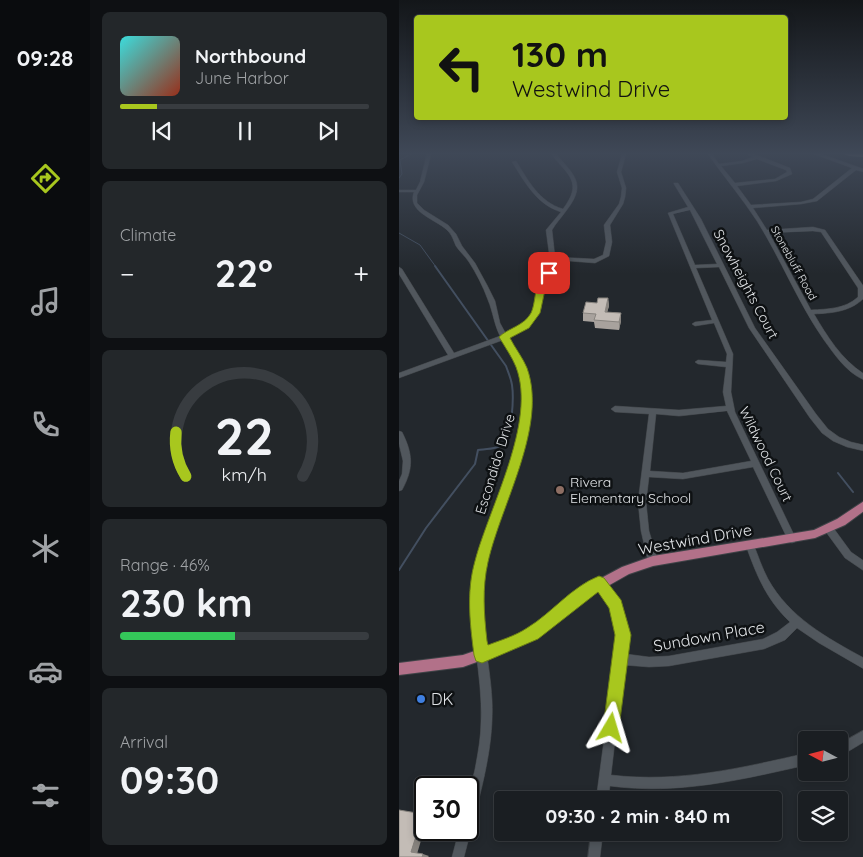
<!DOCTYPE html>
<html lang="en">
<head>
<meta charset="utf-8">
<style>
	:root { --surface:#1a1e22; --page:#23272a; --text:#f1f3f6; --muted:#9fa2a5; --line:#383c40; --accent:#a8c71e }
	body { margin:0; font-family:Quicksand,sans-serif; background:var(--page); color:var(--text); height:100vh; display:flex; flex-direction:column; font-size:19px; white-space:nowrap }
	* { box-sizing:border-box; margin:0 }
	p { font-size:16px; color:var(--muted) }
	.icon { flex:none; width:28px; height:28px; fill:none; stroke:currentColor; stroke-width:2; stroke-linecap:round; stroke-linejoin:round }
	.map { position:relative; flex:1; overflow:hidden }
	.details { display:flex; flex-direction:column; gap:12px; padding:12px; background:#0e1013; width:309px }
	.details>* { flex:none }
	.banner { position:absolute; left:15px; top:15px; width:374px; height:105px; border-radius:5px; box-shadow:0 2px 8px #0003,0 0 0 1px var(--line); background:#a8c71e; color:#111; overflow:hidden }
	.needle { width:32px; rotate:277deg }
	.tools { position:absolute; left:399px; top:731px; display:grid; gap:10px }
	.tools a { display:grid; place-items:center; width:50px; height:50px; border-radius:5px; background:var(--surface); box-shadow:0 2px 8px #0003,0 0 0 1px var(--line); font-size:25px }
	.speed { position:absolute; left:15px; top:776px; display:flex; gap:10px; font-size:25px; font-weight:700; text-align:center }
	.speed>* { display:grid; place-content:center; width:65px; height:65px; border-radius:50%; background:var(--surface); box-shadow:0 2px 8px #0003,0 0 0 1px var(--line); line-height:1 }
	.speed .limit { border:2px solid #111; border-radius:8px; background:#fff; color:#111 }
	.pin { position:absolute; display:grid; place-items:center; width:42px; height:42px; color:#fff; margin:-21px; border-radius:10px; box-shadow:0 2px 8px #0006 }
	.me { position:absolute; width:55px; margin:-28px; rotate:7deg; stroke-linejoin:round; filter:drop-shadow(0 0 4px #0008) }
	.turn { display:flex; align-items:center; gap:18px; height:105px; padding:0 15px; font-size:22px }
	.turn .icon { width:65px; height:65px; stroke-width:2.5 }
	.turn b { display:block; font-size:35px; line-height:42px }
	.big { font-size:38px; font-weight:700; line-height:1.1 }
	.details .card { flex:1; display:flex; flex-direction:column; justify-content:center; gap:8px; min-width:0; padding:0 18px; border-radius:8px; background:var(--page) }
	.details .dial { align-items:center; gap:0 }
	.dial svg { height:130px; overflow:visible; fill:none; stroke:var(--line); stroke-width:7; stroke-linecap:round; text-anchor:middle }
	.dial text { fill:var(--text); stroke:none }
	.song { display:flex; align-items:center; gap:15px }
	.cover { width:60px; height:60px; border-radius:8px; background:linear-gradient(135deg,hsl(180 70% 55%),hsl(10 70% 35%)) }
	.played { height:5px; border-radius:2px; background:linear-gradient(90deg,var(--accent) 15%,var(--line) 15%) }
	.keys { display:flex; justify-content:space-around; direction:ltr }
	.heat { display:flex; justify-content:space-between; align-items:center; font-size:28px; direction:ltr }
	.charge { height:8px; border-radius:4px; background:linear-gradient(90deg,#34c759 46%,var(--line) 0) }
	.trip { position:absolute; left:95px; top:791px; width:288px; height:50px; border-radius:5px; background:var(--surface); box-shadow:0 2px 8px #0003,0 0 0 1px var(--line); font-weight:700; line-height:50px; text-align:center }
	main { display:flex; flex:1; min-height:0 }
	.tab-bar { display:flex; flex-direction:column; width:90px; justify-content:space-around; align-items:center; background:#0a0c0e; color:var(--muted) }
	.tab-bar .icon { width:35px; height:35px }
	.tab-bar .on { color:var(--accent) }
	.tab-bar b { font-size:22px; color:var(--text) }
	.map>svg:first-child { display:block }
</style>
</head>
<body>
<main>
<nav class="tab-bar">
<b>09:28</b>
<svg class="icon on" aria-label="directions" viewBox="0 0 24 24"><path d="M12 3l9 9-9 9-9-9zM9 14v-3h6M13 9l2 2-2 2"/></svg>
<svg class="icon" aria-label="music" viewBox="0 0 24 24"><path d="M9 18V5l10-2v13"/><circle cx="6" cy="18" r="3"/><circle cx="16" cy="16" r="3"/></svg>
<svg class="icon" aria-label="phone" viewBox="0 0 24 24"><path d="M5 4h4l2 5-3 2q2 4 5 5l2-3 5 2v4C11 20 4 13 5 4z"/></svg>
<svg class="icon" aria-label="climate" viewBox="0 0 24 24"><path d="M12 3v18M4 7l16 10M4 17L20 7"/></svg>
<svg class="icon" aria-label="car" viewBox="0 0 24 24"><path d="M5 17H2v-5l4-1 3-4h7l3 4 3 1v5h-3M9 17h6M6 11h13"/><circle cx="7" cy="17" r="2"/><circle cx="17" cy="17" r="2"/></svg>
<svg class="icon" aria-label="filters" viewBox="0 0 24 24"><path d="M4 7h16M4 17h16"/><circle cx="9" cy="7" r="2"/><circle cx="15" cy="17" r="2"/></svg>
</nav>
<section class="details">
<div class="card">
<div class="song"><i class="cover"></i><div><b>Northbound</b><p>June Harbor</p></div></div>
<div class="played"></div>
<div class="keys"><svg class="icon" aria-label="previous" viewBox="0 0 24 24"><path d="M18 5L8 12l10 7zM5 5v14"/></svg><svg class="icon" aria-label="pause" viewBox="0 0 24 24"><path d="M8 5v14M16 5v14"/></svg><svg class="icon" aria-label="next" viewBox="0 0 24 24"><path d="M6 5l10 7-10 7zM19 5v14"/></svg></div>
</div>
<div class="card"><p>Climate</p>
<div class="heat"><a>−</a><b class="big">22°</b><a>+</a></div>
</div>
<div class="card dial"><svg viewBox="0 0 100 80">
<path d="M14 69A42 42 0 1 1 86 69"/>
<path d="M14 69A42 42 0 0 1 8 42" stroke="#a8c71e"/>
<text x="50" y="56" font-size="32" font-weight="700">22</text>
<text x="50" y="72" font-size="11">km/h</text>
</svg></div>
<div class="card"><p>Range · 46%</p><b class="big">230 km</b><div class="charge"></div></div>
<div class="card"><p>Arrival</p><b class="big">09:30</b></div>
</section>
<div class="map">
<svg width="465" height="857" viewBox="0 0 465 857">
	<rect width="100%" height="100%" fill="#23282d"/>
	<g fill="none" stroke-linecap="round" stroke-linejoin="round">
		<!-- stream-far1 -->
		<path stroke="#434f60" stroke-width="1" d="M0 178 3 174 1 160 12 154
			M0 233 21 245 37 267"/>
		<!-- stream -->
		<path stroke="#434f60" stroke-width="2" d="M439 473 454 492
			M0 570 27 528 76 464 79 450C86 449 101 449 105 443 113 432 115 398 113 385 112 378 109 372 107 366L36 266"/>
		<defs>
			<path id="minor" d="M28 154H32L25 182 18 195V203L25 210 49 225 57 234 63 246 76 263 88 285 96 301 101 323 107 334 112 333 124 324 136 309 138 290 151 260 147 230 162 212C137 204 126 182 113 162L117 161C129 180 140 202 164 209 184 182 170 176 152 154H157C176 176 188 184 167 211 162 218 157 223 153 230L156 257 195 259 204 255 207 242 205 225 220 204 222 197 223 188 218 172 223 154H227L222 172 227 188 226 197 224 204 211 225 213 242 210 256 196 263 157 260 144 290 142 309 128 326 116 335 109 338C121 358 130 373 131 397 132 410 129 423 127 435 117 484 90 529 84 580 79 620 91 660 93 700 95 741 85 779 75 819L73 823 69 825C68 817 68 807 69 799 69 789 74 779 76 769 79 753 82 737 82 721 84 674 69 628 74 581 82 516 141 435 120 370 116 359 110 350 104 340L0 378V373L49 355 0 274V267L3 269 55 353 101 336C95 324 94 312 89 300 84 286 77 273 70 262 66 256 61 252 57 246 55 242 54 237 50 232 40 220 7 213 15 192H0V190H17L21 182Z
				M309 154H313L320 164 343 161 354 157 348 154H355L391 168 393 174 377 181 338 186 352 205 402 202 414 199 453 168 415 154H422L465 169V172L457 170 418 201 402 204 354 208 368 230 414 227 426 230 465 287V298C451 312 433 313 415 314 428 336 442 359 465 374V380C447 372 436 355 425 340 399 303 382 259 358 221 343 198 325 177 309 154ZM358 159 387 170 388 172 376 179 336 183 322 166 344 163ZM414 231 422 232 459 288V297C446 309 429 309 412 310L370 233Z
				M275 183H279L302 219 356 328 417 414 429 429 440 437 452 442 465 445V451L448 447 434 441 423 433 411 418 350 328 320 267 297 268 334 354 332 392 336 412 397 539 396 542 393 543 390 542 354 467 284 479 250 477 247 502 250 531 259 561 257 564 254 565 251 564 249 561 242 531 239 502 250 414 216 412 212 409 216 406 280 410 327 406 324 392 327 367 299 364 296 362 299 360 327 362 328 354 315 323 296 326 293 324 296 322 313 320 269 213 289 207 275 184ZM291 210 318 264 296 265 274 214ZM328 411 352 461 284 473 251 471 257 414 280 416Z
				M0 431 3 432C14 454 15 468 3 490L0 491V481L3 474 4 461 0 444Z
				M430 525 433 526 452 552 465 561V571L446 558 427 532 426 529 427 526Z
				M351 542 354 543C359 555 363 568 369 579 390 617 428 638 465 658V669L420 643 398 628 386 640 365 649 270 666 250 667 225 665 212 775C280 783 342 768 408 753V765C340 780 280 795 211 786L209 800H197L219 635 213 607 198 586 196 583 198 580 201 579 204 580 222 605 229 635 227 654 250 657 270 656 364 639 378 632 391 622C367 599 358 576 347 546L348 543Z
				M465 730V742L440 757V744Z
				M69 825 72 830 65 857H53L60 830H69Z
				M192 832H204L201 857H189Z"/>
			<path id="major" d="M465 501V511L446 525 416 538 254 566 230 574 186 599 137 638 119 647 64 667 0 675V663L64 655 113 638 129 630 178 591 223 567 254 556 415 530 438 519Z"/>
		</defs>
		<!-- minor casing -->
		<use href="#minor" stroke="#3f4347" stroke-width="1"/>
		<!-- major casing -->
		<use href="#major" stroke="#3f4347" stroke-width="2"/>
		<!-- minor -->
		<use href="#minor" fill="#51575d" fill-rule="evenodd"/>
		<!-- major -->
		<use href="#major" fill="#b27189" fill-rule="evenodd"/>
	</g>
	<!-- wall -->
	<path fill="#a8a29d" d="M445 154H465V157L450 156Z
		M209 298 210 306 208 312 222 313V321L220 330 196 328 195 322 184 321V313L198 303Z"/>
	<!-- shaded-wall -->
	<path fill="#88847f" d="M209 298 210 306 206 320V312Z
		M222 313V321L220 330V322Z
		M24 814 26 815V827L18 854 12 852Z
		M24 854 30 856 29 857H23Z"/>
	<!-- building -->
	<path fill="#c3bcb6" stroke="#88847f" d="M199 298H209L206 312 222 313 220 322 195 320 197 314 184 313 187 302 198 303Z
		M0 810 24 814 12 852 24 854 23 857H0Z"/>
	<!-- sky -->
	<linearGradient id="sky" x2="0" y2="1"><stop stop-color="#131619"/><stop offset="0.56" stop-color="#3f4857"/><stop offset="1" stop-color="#3f4857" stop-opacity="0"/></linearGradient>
	<rect width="465" height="274" fill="url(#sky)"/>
	<!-- route -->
	<path fill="#a8c71e" stroke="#6d8114" d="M150 270 154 273 146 290 141 313 130 328 111 338C116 348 124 358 128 368 149 426 102 504 89 562 83 588 85 614 88 641L89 645C102 640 116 636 128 628 153 613 172 587 200 576L205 578 222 600 232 635 220 728 218 734 212 736 206 734 204 728 216 635 210 608 199 592 139 639 83 663 77 661 75 655C71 624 67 592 76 561 90 507 138 422 117 367 113 357 106 347 100 337 109 328 125 326 132 313 138 301 134 277 150 270Z"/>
	<!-- markers -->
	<circle fill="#8d6e63" stroke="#0e1113" stroke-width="2" cx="161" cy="490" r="5"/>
	<circle fill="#3f7fe0" stroke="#0e1113" stroke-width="2" cx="22" cy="699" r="5"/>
	<g text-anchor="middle" stroke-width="5" stroke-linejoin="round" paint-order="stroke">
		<!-- far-street labels -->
		<g font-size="11" fill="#e0e3e6" stroke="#0e1113">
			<text transform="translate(395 263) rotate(61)" y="4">Stonebluff Road</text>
		</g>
		<!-- street labels -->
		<g font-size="14" fill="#e0e3e6" stroke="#0e1113">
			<text transform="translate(347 284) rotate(62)" y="5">Snowheights Court</text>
			<text transform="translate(367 454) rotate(64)" y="5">Wildwood Court</text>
			<text transform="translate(96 464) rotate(-73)" y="5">Escondido Drive</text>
		</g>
		<!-- poi labels -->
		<g font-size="14" fill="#e0e3e6" stroke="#0e1113" text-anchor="start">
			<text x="171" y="487">Rivera<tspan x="171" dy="16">Elementary School</tspan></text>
		</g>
		<!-- near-street labels -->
		<g font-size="16" fill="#e0e3e6" stroke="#0e1113">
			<text transform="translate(296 539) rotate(-10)" y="6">Westwind Drive</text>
			<text transform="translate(310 636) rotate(-10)" y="6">Sundown Place</text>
		</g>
		<!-- near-poi labels -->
		<g font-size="16" fill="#e0e3e6" stroke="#0e1113" text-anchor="start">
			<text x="32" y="705">DK</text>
		</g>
	</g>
</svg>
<div class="tools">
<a><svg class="needle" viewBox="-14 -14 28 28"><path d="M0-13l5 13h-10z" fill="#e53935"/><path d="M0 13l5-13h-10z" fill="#9fa2a5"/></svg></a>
<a><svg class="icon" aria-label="layers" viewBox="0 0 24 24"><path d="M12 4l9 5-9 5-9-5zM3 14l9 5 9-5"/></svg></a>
</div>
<div class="speed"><div class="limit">30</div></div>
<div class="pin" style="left:150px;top:273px;background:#d93025"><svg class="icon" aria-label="arrive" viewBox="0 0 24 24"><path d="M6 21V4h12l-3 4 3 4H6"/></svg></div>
<svg class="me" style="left:212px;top:728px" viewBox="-20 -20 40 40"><path d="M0-17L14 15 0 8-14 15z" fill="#a8c71e" stroke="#fff" stroke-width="4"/></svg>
<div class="trip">09:30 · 2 min · 840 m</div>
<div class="banner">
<div class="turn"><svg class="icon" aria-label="left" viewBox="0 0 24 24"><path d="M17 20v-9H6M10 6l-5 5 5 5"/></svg><div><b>130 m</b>Westwind Drive</div></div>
</div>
</div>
</main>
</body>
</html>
